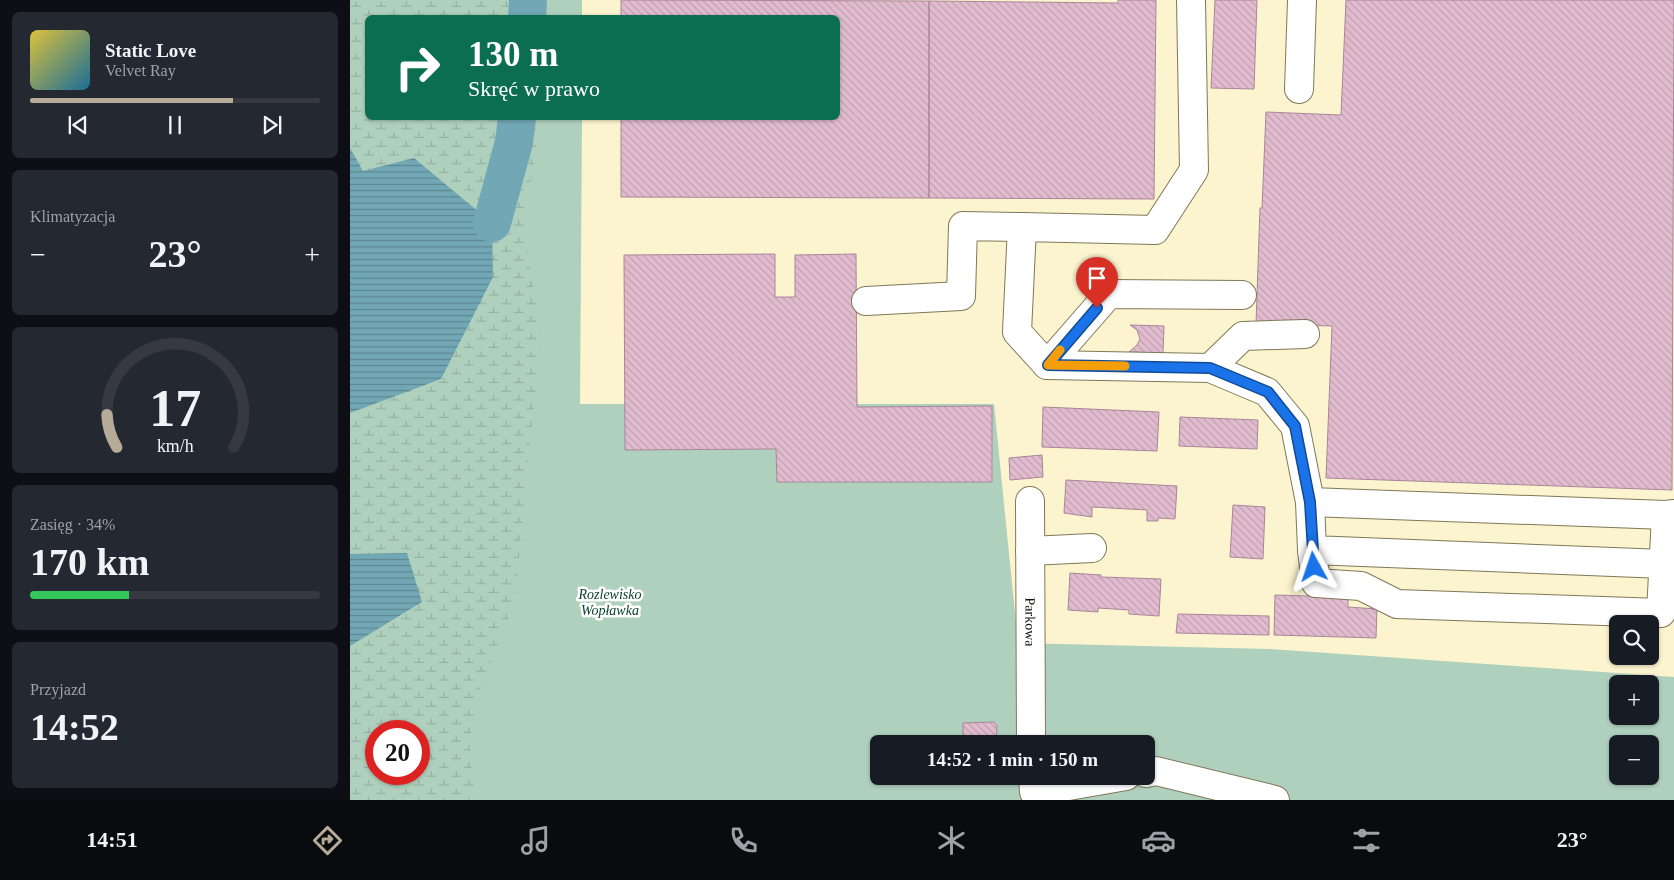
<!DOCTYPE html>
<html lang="pl">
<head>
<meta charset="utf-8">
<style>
	:root { --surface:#171b24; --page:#242831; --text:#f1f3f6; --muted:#9ea1a6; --line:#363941; --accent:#b6ab98 }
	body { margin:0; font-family:Georgia,serif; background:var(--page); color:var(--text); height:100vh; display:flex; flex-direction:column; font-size:19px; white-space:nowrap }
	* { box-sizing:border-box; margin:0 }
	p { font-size:16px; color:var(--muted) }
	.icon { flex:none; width:28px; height:28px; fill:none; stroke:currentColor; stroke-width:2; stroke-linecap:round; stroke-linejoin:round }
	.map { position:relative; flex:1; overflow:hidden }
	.panel { display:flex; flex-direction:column; gap:12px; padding:12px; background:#0d0f14; width:350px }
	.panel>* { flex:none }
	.banner { position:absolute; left:15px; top:15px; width:475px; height:105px; border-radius:8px; box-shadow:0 1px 4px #0004; background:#0b6e4f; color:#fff; overflow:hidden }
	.buttons { position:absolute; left:1259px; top:615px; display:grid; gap:10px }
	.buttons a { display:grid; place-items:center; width:50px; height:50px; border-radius:8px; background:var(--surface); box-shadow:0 1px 4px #0004; font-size:25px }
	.speed { position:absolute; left:15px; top:720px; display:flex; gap:10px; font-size:25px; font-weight:700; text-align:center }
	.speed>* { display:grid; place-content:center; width:65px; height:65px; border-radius:50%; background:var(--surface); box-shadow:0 1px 4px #0004; line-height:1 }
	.speed .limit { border:8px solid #d22; background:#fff; color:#111 }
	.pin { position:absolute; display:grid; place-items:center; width:42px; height:42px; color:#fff; margin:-51px -21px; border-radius:50% 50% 50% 0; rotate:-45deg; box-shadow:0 0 5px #0007 }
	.pin .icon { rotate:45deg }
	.me { position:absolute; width:55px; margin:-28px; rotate:355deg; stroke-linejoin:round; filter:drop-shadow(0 0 4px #0008) }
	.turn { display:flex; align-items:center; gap:18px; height:105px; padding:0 20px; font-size:22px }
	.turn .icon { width:65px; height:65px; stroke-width:2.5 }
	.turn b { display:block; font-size:35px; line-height:42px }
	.big { font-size:38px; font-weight:600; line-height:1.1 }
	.panel .card { flex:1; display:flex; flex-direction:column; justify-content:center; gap:8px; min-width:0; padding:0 18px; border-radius:8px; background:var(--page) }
	.panel .dial { align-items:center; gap:0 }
	.dial svg { height:130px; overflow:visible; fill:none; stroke:var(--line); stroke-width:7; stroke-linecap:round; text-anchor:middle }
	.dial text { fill:var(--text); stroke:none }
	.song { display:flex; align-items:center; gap:15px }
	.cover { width:60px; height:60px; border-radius:8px; background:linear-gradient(135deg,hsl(50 70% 55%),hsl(200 70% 35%)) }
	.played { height:5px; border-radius:2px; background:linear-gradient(90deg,var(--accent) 70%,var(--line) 70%) }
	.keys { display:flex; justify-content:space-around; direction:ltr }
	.heat { display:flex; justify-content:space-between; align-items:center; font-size:28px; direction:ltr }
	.charge { height:8px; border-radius:4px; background:linear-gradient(90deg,#34c759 34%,var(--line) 0) }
	.trip { position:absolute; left:520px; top:735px; width:285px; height:50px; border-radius:8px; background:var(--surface); box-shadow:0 1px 4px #0004; font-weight:600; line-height:50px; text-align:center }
	.tab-bar { display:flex; height:80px; justify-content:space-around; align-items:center; background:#090b0e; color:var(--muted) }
	.tab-bar .icon { width:35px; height:35px }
	.tab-bar .current { color:var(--accent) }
	.tab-bar b { font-size:22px; color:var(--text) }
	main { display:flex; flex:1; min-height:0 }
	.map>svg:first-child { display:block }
</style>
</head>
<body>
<main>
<section class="panel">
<div class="card">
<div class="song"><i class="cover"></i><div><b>Static Love</b><p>Velvet Ray</p></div></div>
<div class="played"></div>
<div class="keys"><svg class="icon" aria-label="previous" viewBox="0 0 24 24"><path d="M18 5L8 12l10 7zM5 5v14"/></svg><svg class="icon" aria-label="pause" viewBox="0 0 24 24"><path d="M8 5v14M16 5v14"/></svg><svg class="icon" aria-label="next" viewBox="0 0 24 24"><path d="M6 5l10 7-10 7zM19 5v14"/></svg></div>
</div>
<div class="card"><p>Klimatyzacja</p>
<div class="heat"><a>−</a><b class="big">23°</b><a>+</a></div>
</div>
<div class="card dial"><svg viewBox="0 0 100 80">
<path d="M14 69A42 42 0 1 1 86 69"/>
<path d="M14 69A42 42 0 0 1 8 49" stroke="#b6ab98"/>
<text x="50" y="56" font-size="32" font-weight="700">17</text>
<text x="50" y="72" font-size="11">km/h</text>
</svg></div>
<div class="card"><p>Zasięg · 34%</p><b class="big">170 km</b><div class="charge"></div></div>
<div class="card"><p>Przyjazd</p><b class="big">14:52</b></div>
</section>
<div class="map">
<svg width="1324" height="800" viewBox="0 0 1324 800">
	<defs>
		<pattern id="wetland-marsh" width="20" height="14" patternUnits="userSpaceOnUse" patternTransform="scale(1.25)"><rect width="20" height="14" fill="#b0d0be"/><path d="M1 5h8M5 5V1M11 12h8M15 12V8" fill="none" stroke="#96b1a2"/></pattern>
		<pattern id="water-rules" width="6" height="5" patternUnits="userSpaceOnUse" patternTransform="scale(1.25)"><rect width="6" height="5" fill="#72a8b5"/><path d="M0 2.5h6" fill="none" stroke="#5c8791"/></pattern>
		<pattern id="building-back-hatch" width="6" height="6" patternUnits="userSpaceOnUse" patternTransform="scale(1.25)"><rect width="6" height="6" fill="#e1bccf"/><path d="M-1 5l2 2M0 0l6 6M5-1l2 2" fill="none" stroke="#c0a0b0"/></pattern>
	</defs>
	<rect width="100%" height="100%" fill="#fcf4cf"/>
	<!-- green -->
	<path fill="#b0d0be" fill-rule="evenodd" d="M0 0H232V17L18 18V118H232L230 404H644L668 643 920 649 1324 677V800H0ZM1268 684H1300V716H1268ZM26 731H69V774H26ZM529 744H796V776H529ZM1268 744H1300V776H1268Z"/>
	<!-- wetland -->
	<path fill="url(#wetland-marsh)" fill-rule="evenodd" d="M0 0H161L169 17 18 18V118H189L190 131 173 220 191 336 164 607 130 687 119 742 125 800H0ZM26 731H69V774H26Z"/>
	<!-- water -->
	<path fill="url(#water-rules)" d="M0 148 13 171 64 158 142 223 143 277 91 379 0 413Z
		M57 553 72 602 0 646V554Z"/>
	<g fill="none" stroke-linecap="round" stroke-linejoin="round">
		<!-- river -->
		<path stroke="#72a8b5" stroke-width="38" d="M177 18 178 0
			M142 223 164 142 167 118"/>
	</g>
	<!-- building -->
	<path fill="url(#building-back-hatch)" stroke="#a98698" d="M271 0 579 1V198L271 197V118H488V18H271Z
		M768 0H806L804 199 579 198V1L768 3Z
		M865 0H907L904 89 861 88Z
		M996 0H1324L1322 490 976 478 982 326 906 324 910 208H912L916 112 991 115Z
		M425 254V297H445V255L506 254 507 407 642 406V482H427L426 449 275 450 274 255Z
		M780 325 814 326 813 353 779 352 787 345 790 339 787 330Z
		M693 407 809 412 807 451 692 447Z
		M830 417 908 420 907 449 829 446Z
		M692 455 693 477 660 480 659 458Z
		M716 480 827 486 825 519 808 518V521H797V510L742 507V517L714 513Z
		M883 505 915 507 913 559 880 557Z
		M720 573 751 575V577L811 579 809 616 779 614V610L748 608V612L718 610Z
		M925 595 998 597V607L1027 609 1026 638 924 635Z
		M828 614 919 616V635L826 633Z
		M644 722 647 726 646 744H613V723Z"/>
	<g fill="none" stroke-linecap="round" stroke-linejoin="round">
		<defs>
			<g id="minor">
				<path d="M841 0 844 170 805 230 672 227 667 332 697 365 860 368 917 392 945 426 960 502 1316 515 1324 514"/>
				<path d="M949 89 952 0"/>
				<path d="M516 301 611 296 613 226 672 227"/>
				<path d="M697 365 759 294 892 295"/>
				<path d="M860 368 893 336 955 334"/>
				<path id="s1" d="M680 501 681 744"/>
				<path d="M960 502 962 550 1314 564"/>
				<path d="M962 550 966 583 1011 586 1047 604 1311 613 1316 515"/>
				<path d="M680 551 742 548"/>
				<path d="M796 773 806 771 925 800"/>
				<path d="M683 776 684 792 776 776"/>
			</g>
		</defs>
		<!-- minor casing -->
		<use href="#minor" stroke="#7f7857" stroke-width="30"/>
		<!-- minor -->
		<use href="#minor" stroke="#fff" stroke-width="28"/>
	</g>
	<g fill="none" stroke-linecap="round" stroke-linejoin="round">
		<defs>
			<path id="route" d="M747 308 698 365 860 368 918 392 945 426 960 502 964 567"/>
		</defs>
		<!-- route casing -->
		<use href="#route" stroke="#114b97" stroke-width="12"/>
		<!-- route -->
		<use href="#route" stroke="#1a73e8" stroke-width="9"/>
		<!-- slow -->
		<path stroke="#f59e0b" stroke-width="9" d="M710 350 698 365 775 366"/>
	</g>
	<g text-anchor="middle" stroke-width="5" stroke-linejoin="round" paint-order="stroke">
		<!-- park labels -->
		<g font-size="14" font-style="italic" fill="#0b442c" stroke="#fff">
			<text x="260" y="599">Rozlewisko<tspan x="260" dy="16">Wopławka</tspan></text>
		</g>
		<!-- street labels -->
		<g font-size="14" fill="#120f04" stroke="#fff">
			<text dy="5" stroke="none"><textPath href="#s1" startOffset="121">Parkowa</textPath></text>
		</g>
	</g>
</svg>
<div class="buttons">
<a><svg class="icon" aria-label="search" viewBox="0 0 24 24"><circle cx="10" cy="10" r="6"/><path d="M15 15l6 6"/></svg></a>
<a>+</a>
<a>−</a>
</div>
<div class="speed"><div class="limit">20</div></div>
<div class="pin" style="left:747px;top:308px;background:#d93025"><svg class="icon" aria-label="arrive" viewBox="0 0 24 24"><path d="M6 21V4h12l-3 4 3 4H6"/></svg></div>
<svg class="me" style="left:964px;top:567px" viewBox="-20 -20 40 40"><path d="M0-17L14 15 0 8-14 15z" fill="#1a73e8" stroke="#fff" stroke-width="4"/></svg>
<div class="trip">14:52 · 1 min · 150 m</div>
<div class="banner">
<div class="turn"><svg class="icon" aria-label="right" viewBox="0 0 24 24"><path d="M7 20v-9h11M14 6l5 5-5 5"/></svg><div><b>130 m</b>Skręć w prawo</div></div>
</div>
</div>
</main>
<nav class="tab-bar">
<b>14:51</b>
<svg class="icon current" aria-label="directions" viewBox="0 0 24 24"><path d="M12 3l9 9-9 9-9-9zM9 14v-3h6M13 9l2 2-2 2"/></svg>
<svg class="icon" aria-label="music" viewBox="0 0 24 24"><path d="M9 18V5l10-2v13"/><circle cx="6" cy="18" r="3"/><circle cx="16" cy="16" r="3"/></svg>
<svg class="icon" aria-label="phone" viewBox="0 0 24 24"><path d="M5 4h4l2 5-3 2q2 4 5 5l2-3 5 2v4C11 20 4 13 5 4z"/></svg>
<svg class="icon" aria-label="climate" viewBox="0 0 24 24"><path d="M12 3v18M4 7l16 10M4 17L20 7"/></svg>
<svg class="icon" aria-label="car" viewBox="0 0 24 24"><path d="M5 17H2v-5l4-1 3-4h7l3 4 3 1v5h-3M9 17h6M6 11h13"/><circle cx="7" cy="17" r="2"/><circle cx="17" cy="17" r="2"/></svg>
<svg class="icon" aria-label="filters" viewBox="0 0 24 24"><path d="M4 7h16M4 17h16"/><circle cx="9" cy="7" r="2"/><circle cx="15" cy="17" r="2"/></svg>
<b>23°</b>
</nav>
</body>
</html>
